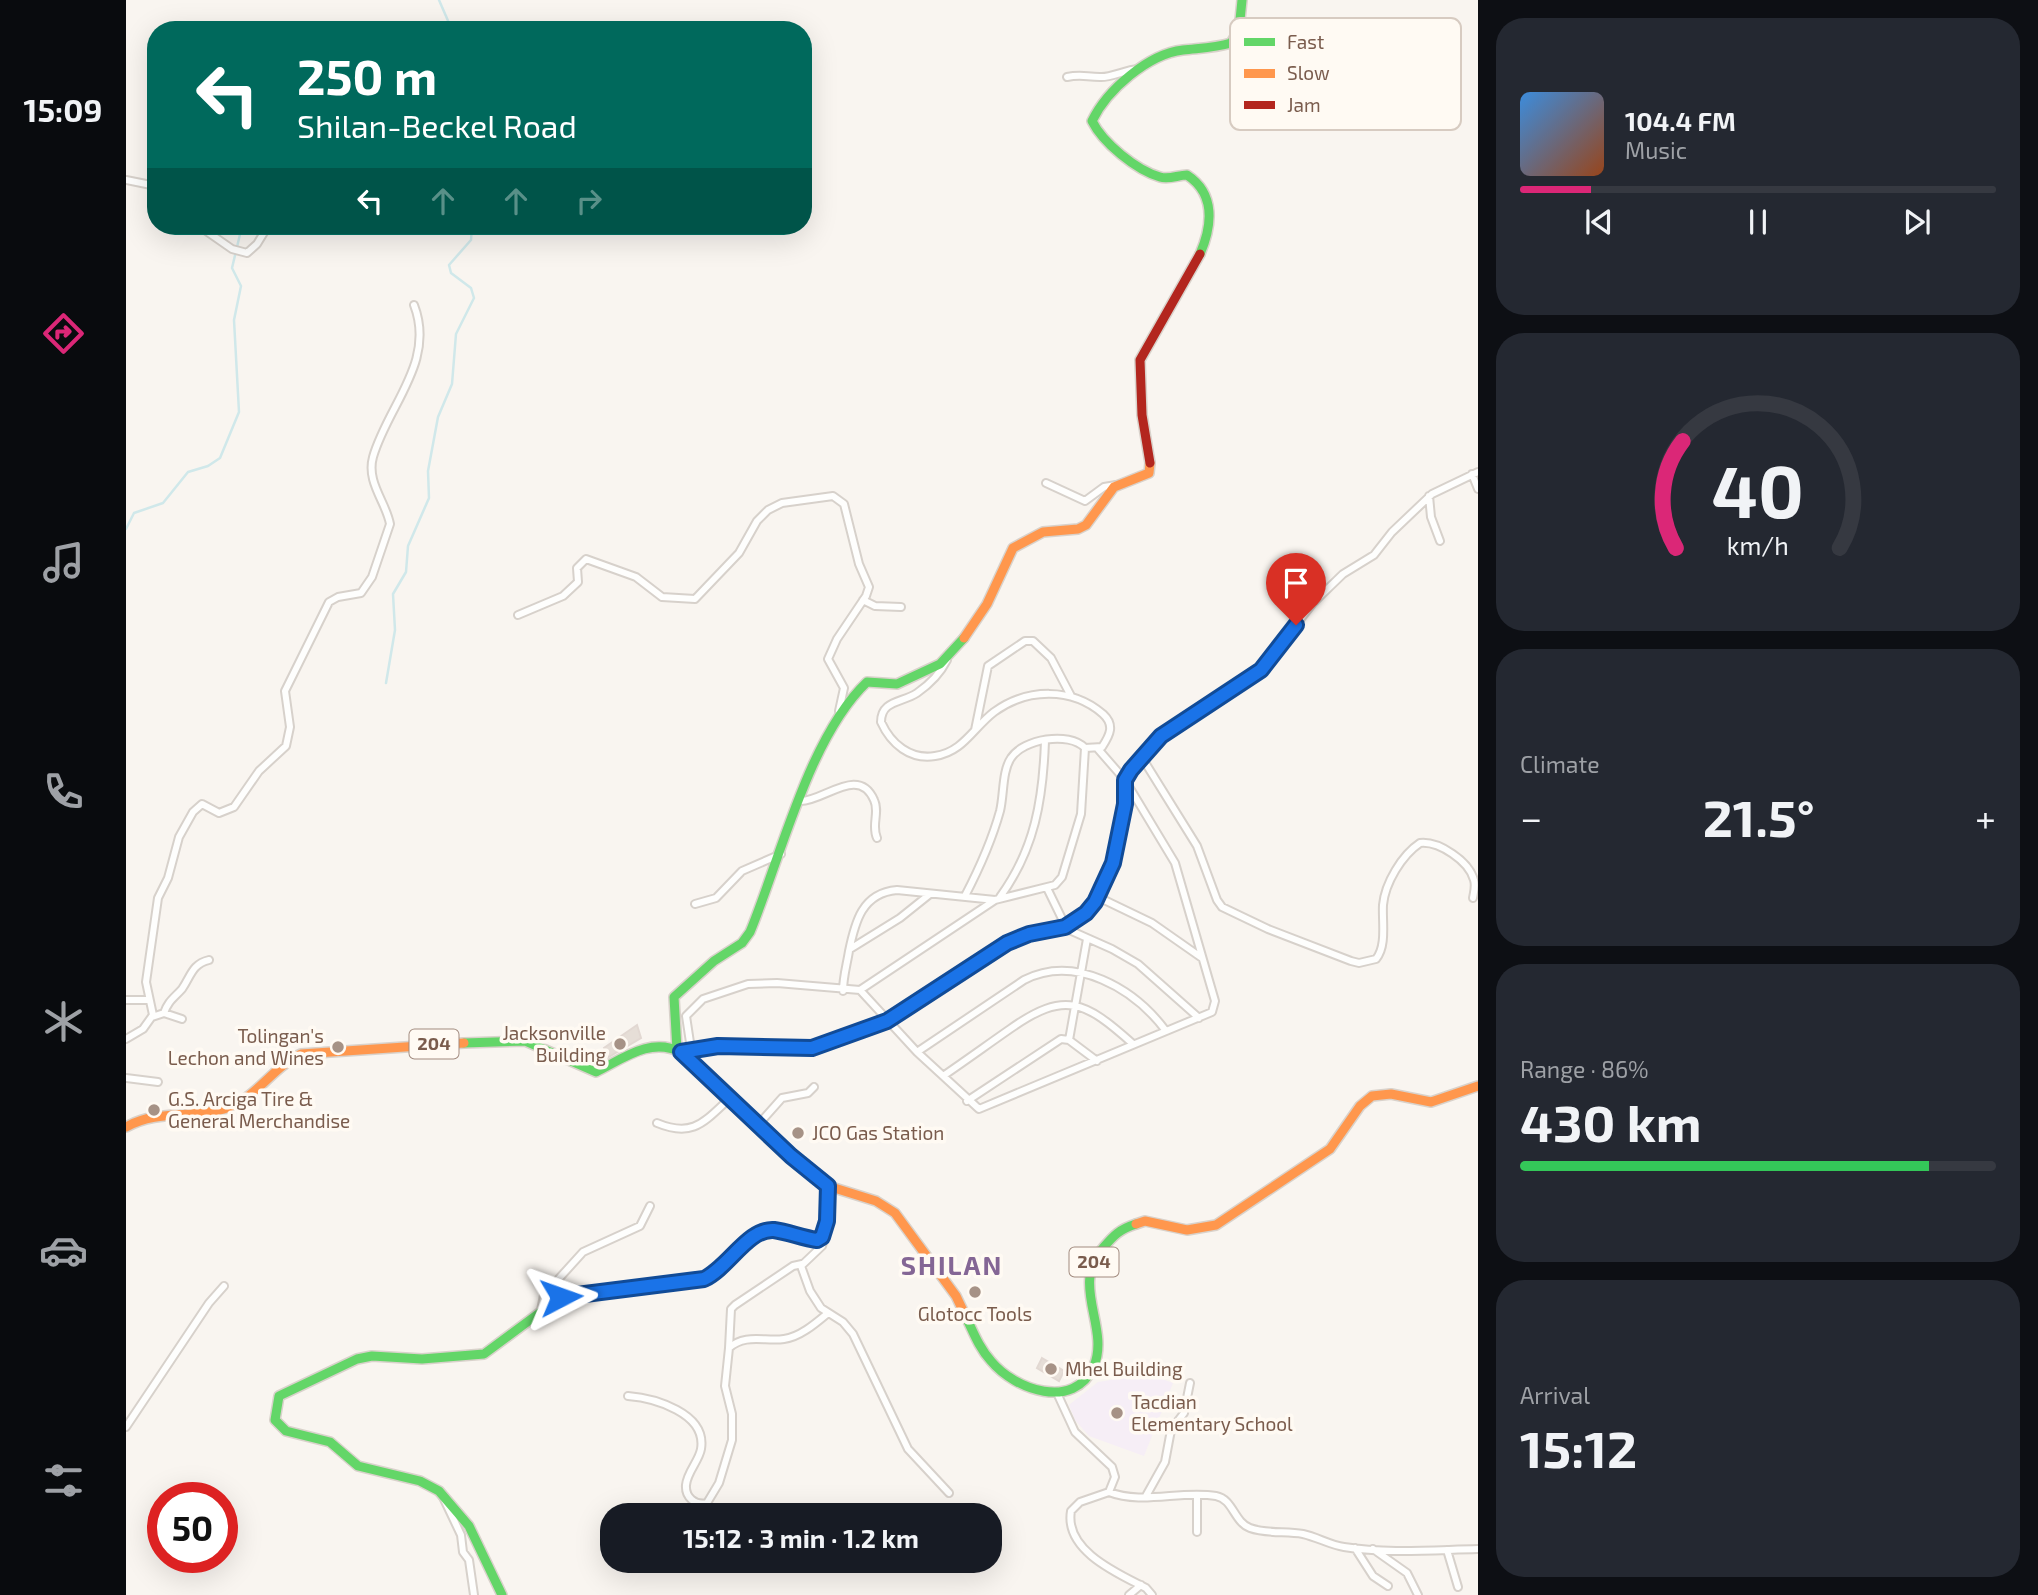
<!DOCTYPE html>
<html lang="en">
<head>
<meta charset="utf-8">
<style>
	:root { --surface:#171b24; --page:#242831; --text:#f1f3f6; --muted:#9ea1a6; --line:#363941; --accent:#db2777 }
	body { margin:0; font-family:"Exo 2",sans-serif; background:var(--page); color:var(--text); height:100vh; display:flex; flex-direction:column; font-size:26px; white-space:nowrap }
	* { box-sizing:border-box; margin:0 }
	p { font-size:23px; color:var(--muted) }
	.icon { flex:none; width:38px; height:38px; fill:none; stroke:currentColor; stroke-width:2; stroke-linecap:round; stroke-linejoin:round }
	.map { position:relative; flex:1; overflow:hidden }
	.panel { display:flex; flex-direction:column; gap:18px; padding:18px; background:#0d0f14; width:560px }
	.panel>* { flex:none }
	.hud { position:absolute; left:21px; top:21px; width:665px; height:214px; border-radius:28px; box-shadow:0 7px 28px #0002; background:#00695c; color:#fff; overflow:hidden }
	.speed { position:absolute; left:21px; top:1482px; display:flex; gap:14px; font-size:35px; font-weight:700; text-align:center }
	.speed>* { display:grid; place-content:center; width:91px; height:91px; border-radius:50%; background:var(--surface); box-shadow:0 7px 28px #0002; line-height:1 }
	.speed .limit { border:10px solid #d22; background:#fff; color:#111 }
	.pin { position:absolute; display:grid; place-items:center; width:60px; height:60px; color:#fff; margin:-72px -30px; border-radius:50% 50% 50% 0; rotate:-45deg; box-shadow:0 0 7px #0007 }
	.pin .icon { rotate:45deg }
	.me { position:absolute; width:77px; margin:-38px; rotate:86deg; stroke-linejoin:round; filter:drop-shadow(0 0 5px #0008) }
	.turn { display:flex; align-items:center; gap:24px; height:147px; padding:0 35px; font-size:32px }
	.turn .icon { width:91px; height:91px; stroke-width:2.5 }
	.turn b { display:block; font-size:49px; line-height:60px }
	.lanes { display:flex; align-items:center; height:66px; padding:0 35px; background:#0003; justify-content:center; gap:35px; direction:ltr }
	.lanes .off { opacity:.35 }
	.big { font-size:52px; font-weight:700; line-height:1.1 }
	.panel .widget { flex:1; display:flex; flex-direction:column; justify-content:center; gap:10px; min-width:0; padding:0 24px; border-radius:28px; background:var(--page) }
	.panel .dial { align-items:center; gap:0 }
	.dial svg { height:182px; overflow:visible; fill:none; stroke:var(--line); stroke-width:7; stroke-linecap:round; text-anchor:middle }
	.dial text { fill:var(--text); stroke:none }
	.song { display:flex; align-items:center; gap:21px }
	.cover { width:84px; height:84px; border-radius:10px; background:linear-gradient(135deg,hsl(210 70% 55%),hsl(20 70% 35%)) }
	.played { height:7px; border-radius:4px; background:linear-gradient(90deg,var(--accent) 15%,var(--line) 15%) }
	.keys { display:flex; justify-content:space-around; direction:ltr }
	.heat { display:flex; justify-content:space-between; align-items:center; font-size:38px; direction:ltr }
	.charge { height:10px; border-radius:5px; background:linear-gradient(90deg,#34c759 86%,var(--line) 0) }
	.trip { position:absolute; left:474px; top:1503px; width:402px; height:70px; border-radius:28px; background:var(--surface); box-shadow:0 7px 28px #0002; font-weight:700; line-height:70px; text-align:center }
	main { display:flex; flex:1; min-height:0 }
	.tabs { display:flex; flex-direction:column; width:126px; justify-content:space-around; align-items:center; background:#090b0e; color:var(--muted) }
	.tabs .icon { width:49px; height:49px }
	.tabs .selected { color:var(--accent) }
	.tabs b { font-size:32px; color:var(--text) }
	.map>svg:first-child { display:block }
</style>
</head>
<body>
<main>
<nav class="tabs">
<b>15:09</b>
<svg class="icon selected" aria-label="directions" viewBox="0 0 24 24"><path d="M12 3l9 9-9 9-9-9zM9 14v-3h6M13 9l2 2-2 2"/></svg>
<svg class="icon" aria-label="music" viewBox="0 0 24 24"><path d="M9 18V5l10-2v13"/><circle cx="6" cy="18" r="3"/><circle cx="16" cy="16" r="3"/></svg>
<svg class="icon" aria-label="phone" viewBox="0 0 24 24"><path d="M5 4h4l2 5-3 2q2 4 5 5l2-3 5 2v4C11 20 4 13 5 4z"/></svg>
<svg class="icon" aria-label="climate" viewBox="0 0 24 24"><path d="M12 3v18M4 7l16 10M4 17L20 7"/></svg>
<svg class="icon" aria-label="car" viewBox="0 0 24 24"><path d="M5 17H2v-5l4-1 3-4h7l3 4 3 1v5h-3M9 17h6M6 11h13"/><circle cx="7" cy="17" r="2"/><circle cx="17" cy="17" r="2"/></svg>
<svg class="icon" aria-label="filters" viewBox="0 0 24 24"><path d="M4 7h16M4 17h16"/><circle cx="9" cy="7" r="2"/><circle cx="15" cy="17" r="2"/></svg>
</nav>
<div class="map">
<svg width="1352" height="1595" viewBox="0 0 1352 1595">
	<rect width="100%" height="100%" fill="#f9f5f0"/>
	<!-- education -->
	<path fill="#f6eef6" d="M1011 1370 1047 1383 1018 1456 963 1436 949 1420 943 1405 972 1382 991 1379Z"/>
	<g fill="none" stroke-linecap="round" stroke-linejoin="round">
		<!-- stream -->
		<path stroke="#d0e8ea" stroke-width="2.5" d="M313 0 326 30
			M0 529 8 513 37 503 62 472 82 466 94 458 113 412 108 320 115 286 106 268 116 226
			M260 683 269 630 267 594 280 572 282 546 303 498 302 471 312 417 326 384 330 334 348 298 345 288 325 273 323 265 345 240 346 226"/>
	</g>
	<!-- building -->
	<path fill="#e6ded7" stroke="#e2d8d2" stroke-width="2" d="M511 1025 515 1038 481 1058 478 1048Z
		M916 1358 938 1371 933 1381 911 1368Z"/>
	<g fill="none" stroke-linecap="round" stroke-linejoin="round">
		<defs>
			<path id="street" d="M941 77C956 74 960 77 974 77 984 78 999 70 1012 69
				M0 180 30 186
				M73 226 106 249 121 253 131 244 142 226
				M1346 474 1352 489
				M920 483 959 501 978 487 990 485
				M1303 496 1305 517 1314 541
				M737 600 749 606 775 607
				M392 615 437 596 452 582 451 568 460 559 510 577 536 597 569 599 613 553 631 521 642 510 656 503 707 496 718 504 733 564 743 587 740 596 711 639 702 659 718 688 713 711
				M821 660C814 674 804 684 791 693 776 703 755 700 755 722 765 744 784 760 809 756 837 752 847 728 868 712 901 688 946 687 977 714 989 725 984 735 976 747L959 748
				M849 730 862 666 899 641H907L925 658 945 696
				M1015 756 1071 846 1091 900 1096 907 1142 929 1225 961 1233 963 1250 959C1261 946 1256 921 1257 905 1259 883 1276 855 1294 843 1313 841 1343 861 1348 880 1350 886 1348 892 1347 898
				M675 801C698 801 733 765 748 800 754 812 745 825 751 838
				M921 888 941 929 986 949 1012 964 1073 1018
				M874 897C909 849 917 799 919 741
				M972 897 1026 923 1076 958
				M569 904 590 898 616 871 655 854
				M724 949 774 918 804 894
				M734 990 791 1052 853 1109 1086 1012 1089 1001 1049 863 999 780 972 749
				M717 991C717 977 721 964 723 951 729 922 736 893 771 890L869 900
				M0 1000H22
				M38 1013C42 1001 48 998 56 989 65 976 66 964 83 960
				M26 1017 38 1013 56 1019
				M0 1039 17 1029 27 1015 20 982 32 898 42 878 53 837 67 812 76 804 93 813 108 807 133 771 160 746 164 727 159 691 203 602 212 597 235 593 246 577 264 524C260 502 240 482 247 457 262 405 310 362 288 305
				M943 1040 961 939
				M565 1049 560 1016 577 999 622 984 651 983 734 990 869 900 929 885 936 877 955 814 959 748C943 731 897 739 885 758 876 771 878 795 874 811 866 840 853 869 839 896
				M555 1052 592 1046 686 1048 761 1021 881 943 903 934 939 927 969 902 987 863 994 836 999 804V780L1026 744 1135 670 1187 603 1217 574 1248 555 1266 532 1306 494 1352 472
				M791 1052 898 980C949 954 1008 988 1040 1031
				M817 1076C839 1061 861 1045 884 1029 939 990 959 1001 1007 1044
				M0 1078 32 1082
				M841 1101 935 1039 943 1040 971 1061
				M531 1123C567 1138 578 1122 604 1098
				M632 1125 656 1098 682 1093 688 1087
				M700 1233 696 1246 675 1266 684 1291 695 1308 717 1322 727 1334 782 1449 823 1493
				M415 1310 418 1295 457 1252 514 1226 524 1206
				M603 1348 605 1309 609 1305 667 1266 676 1264
				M931 1393 949 1432 986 1467 989 1477 983 1492 954 1502 945 1511C938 1551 993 1574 1020 1588L1026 1595
				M502 1396C528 1398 581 1413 575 1449 573 1461 561 1472 560 1485 559 1497 569 1506 581 1503L593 1483 606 1440V1414L599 1386 603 1348C619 1333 640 1342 658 1339 674 1337 690 1323 702 1313
				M0 1427 83 1303 98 1286
				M983 1492C1016 1505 1055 1490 1090 1496 1107 1499 1108 1522 1124 1528 1141 1534 1160 1531 1177 1534 1191 1537 1204 1545 1218 1547 1262 1554 1307 1550 1352 1549
				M316 1495 335 1535 337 1552 343 1560 348 1595
				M1020 1496 1039 1462 1045 1430 1058 1413 1064 1383
				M1071 1532V1495
				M1229 1548 1247 1576 1262 1586
				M1247 1549 1281 1573 1292 1595
				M1321 1550 1332 1587
				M1003 1595 1015 1585"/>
			<path id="fast" d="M1074 254C1086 226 1090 194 1061 175 1052 175 1043 180 1034 177 1010 170 977 143 966 121 981 90 1022 54 1057 50 1074 48 1088 48 1105 43L1113 30 1116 0
				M338 1043 399 1041 470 1072C498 1058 524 1037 555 1052L639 1131
				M551 1050 548 997 588 961 616 943 624 932C655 857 683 737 741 682L771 684 814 664 838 638
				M841 1319C848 1334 854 1349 865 1361 889 1390 948 1411 968 1366 984 1327 944 1285 977 1248 988 1235 994 1229 1010 1224
				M376 1595 343 1526 313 1491 294 1481 232 1466 204 1442 160 1431 149 1420 153 1396 231 1359 246 1356 296 1359 358 1354 435 1297 475 1292"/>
			<path id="slow" d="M838 638 861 604 887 548 917 532 952 529 960 525 988 487 1023 473 1024 463
				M0 1127C32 1109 67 1119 101 1108 130 1098 147 1067 175 1054L338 1043
				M639 1131 702 1186 750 1201 769 1213 830 1296 841 1319
				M1010 1224 1019 1221 1061 1230 1090 1225 1204 1149 1234 1106 1246 1096 1265 1094 1305 1102 1352 1086
				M475 1292 578 1279 636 1232 650 1230 694 1239 700 1232 702 1186"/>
			<path id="jam" d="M1024 463 1016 415 1014 360 1074 254"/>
		</defs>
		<!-- street casing -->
		<use href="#street" stroke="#d7d1cb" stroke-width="10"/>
		<!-- fast casing -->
		<use href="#fast" stroke="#d9d2cb" stroke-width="12"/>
		<!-- slow casing -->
		<use href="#slow" stroke="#d9d2cb" stroke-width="12"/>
		<!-- jam casing -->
		<use href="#jam" stroke="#d9d2cb" stroke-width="12"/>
		<!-- street -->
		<use href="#street" stroke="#fefefd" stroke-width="6"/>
		<!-- fast -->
		<use href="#fast" stroke="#63d668" stroke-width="9"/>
		<!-- slow -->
		<use href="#slow" stroke="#ff974d" stroke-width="9"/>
		<!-- jam -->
		<use href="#jam" stroke="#b3261e" stroke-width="9"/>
	</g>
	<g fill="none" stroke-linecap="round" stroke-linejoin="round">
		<defs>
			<path id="route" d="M435 1297 578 1279C603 1267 622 1228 648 1230 662 1232 677 1238 691 1240L696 1237 701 1221 702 1186 665 1156 555 1052 592 1046 686 1048 761 1021 881 943 903 934 939 927 960 913 969 902 987 863 999 804V780L1005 770 1035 736 1135 670 1170 625"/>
		</defs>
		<!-- route casing -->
		<use href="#route" stroke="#114b97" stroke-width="18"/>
		<!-- route -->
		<use href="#route" stroke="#1a73e8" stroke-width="12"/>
	</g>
	<!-- markers -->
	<g fill="#a69286" stroke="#fffaf3" stroke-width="2.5">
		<circle cx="494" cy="1044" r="7"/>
		<circle cx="212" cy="1047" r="7"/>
		<circle cx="28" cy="1110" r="7"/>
		<circle cx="672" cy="1133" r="7"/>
		<circle cx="849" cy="1292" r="7"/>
		<circle cx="925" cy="1369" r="7"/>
		<circle cx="991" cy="1413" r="7"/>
	</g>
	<g text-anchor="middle" stroke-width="7" stroke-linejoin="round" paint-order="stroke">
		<!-- shield labels -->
		<g fill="#fffaf3" stroke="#a28b7f" stroke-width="2">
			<rect x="283.5" y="1029.5" width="49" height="29" rx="5"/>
			<rect x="943.5" y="1247.5" width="49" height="29" rx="5"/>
		</g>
		<g font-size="18" font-weight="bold" fill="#7a5c4d">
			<text x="308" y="1050">204</text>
			<text x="968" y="1268">204</text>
		</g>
		<!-- poi labels -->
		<g font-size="19" fill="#7a5c4d" stroke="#fffaf3" text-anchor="start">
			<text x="480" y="1040" text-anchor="end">Jacksonville<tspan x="480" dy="22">Building</tspan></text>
			<text x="198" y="1043" text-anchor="end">Tolingan's<tspan x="198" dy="22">Lechon and Wines</tspan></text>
			<text x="42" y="1106">G.S. Arciga Tire &amp;<tspan x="42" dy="22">General Merchandise</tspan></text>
			<text x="686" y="1140">JCO Gas Station</text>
			<text x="849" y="1321" text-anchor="middle">Glotocc Tools</text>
			<text x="939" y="1376">Mhel Building</text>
			<text x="1005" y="1409">Tacdian<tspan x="1005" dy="22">Elementary School</tspan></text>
		</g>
		<!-- district labels -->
		<g font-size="26" font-weight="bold" letter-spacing="2" fill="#846695" stroke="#fffaf3">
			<text x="826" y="1275">SHILAN</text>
		</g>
	</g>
	<!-- legend -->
	<rect x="1104" y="18" width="231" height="112" rx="10" fill="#fffaf3" stroke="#d7cbc1" stroke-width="2"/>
	<rect x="1118" y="38" width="31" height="8" fill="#63d668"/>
	<rect x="1118" y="69" width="31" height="9" fill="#ff974d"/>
	<rect x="1118" y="101" width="31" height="8" fill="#b3261e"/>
	<g font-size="19" fill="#7a5c4d">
		<text x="1161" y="49">Fast</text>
		<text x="1161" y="80">Slow</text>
		<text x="1161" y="112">Jam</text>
	</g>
</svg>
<div class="speed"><div class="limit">50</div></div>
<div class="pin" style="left:1170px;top:625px;background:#d93025"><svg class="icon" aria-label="arrive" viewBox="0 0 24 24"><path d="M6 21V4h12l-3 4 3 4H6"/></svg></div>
<svg class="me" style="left:435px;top:1297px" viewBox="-20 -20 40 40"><path d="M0-17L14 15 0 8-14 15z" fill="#1a73e8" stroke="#fff" stroke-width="4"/></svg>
<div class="trip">15:12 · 3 min · 1.2 km</div>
<div class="hud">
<div class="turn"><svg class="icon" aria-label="left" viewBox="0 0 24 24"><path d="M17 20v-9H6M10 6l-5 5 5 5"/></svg><div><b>250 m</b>Shilan-Beckel Road</div></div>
<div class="lanes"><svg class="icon" aria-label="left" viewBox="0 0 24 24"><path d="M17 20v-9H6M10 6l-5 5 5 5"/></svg><svg class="icon off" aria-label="ahead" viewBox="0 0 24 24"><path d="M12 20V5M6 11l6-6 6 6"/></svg><svg class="icon off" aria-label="ahead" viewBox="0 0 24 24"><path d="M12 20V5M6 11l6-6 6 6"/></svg><svg class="icon off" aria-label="right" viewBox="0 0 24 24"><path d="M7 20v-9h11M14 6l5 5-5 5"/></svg></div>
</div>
</div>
<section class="panel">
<div class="widget">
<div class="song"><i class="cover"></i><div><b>104.4 FM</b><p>Music</p></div></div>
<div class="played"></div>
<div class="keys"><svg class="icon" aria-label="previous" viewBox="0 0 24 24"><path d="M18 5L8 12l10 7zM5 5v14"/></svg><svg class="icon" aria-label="pause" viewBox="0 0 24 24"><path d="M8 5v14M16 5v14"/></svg><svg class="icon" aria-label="next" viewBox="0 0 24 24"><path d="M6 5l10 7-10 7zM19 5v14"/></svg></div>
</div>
<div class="widget dial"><svg viewBox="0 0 100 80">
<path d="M14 69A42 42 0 1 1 86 69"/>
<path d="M14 69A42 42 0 0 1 17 22" stroke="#db2777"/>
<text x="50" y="56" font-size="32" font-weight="700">40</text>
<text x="50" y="72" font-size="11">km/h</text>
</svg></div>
<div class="widget"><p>Climate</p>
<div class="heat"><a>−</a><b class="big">21.5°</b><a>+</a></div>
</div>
<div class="widget"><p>Range · 86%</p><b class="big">430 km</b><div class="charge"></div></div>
<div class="widget"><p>Arrival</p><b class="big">15:12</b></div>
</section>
</main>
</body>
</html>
